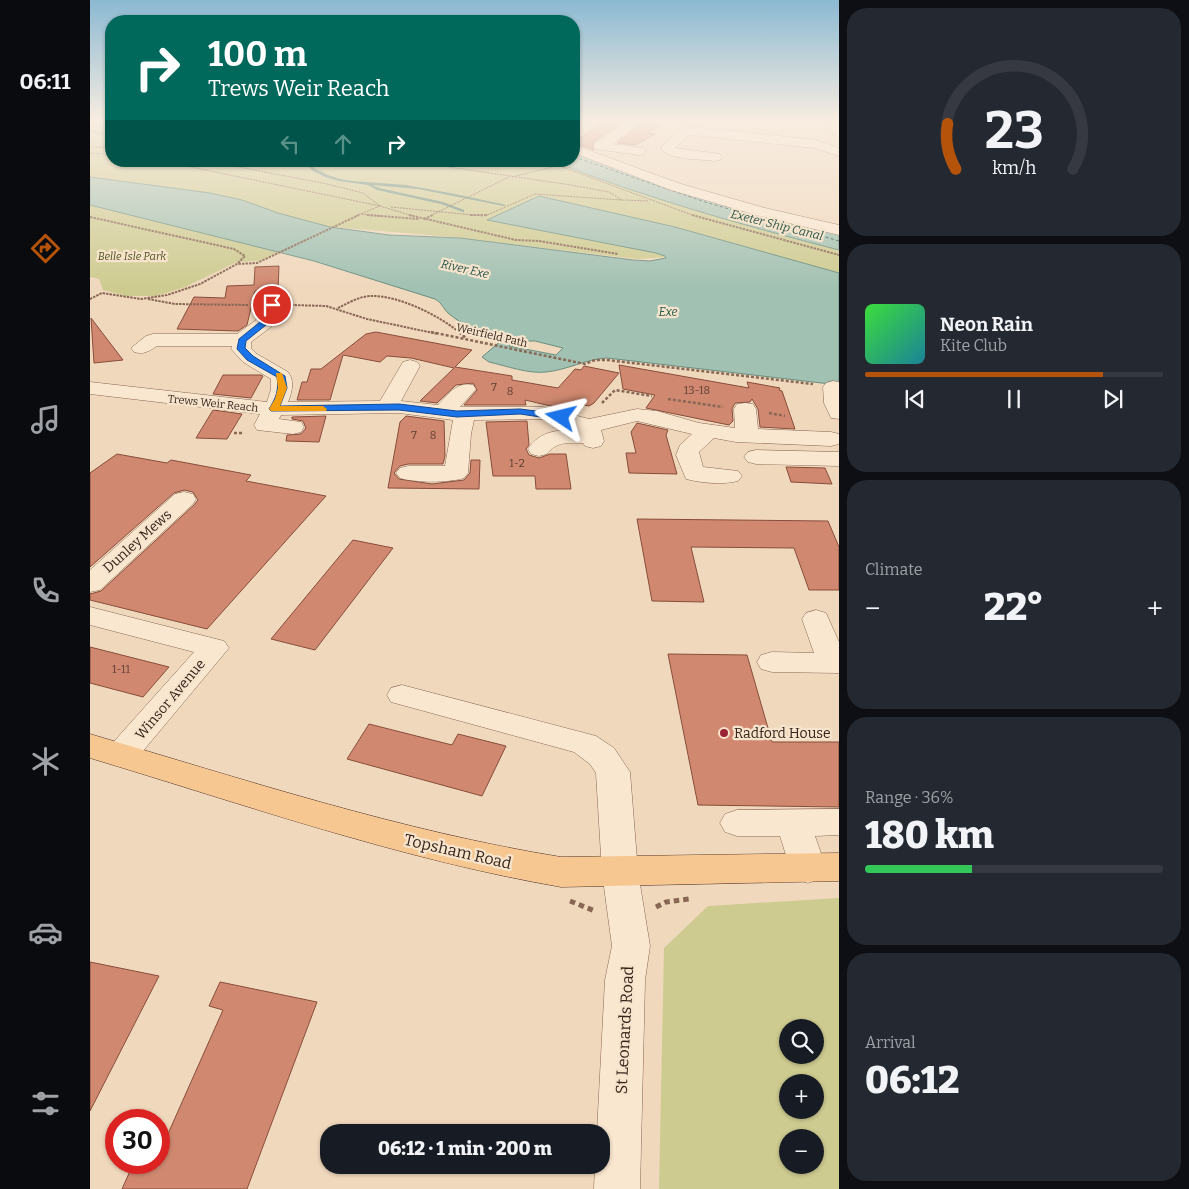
<!DOCTYPE html>
<html lang="en">
<head>
<meta charset="utf-8">
<style>
	:root { --surface:#171b24; --page:#242831; --text:#f1f3f6; --muted:#9ea1a6; --line:#363941; --accent:#b45309 }
	body { margin:0; font-family:Bitter,serif; background:var(--page); color:var(--text); height:100vh; display:flex; flex-direction:column; font-size:19px; white-space:nowrap }
	* { box-sizing:border-box; margin:0 }
	p { font-size:16px; color:var(--muted) }
	.icon { flex:none; width:28px; height:28px; fill:none; stroke:currentColor; stroke-width:2; stroke-linecap:round; stroke-linejoin:round }
	.map { position:relative; flex:1; overflow:hidden }
	.sheet { display:flex; flex-direction:column; gap:8px; padding:8px; background:#0d0f14; width:350px }
	.sheet>* { flex:none }
	.banner { position:absolute; left:15px; top:15px; width:475px; height:152px; border-radius:20px; box-shadow:0 1px 4px #0004; background:#00695c; color:#fff; overflow:hidden }
	.tools { position:absolute; left:689px; top:1019px; display:grid; gap:10px }
	.tools a { display:grid; place-items:center; width:45px; height:45px; border-radius:50%; background:var(--surface); box-shadow:0 1px 4px #0004; font-size:25px }
	.speed { position:absolute; left:15px; top:1109px; display:flex; gap:10px; font-size:25px; font-weight:700; text-align:center }
	.speed>* { display:grid; place-content:center; width:65px; height:65px; border-radius:50%; background:var(--surface); box-shadow:0 1px 4px #0004; line-height:1 }
	.speed .limit { border:8px solid #d22; background:#fff; color:#111 }
	.pin { position:absolute; display:grid; place-items:center; width:42px; height:42px; color:#fff; margin:-21px; border:2px solid #fff; border-radius:50%; box-shadow:0 1px 5px #0007 }
	.me { position:absolute; width:55px; margin:-28px; rotate:280deg; stroke-linejoin:round; filter:drop-shadow(0 0 4px #0008) }
	.turn { display:flex; align-items:center; gap:18px; height:105px; padding:0 20px; font-size:22px }
	.turn .icon { width:65px; height:65px; stroke-width:2.5 }
	.turn b { display:block; font-size:35px; line-height:42px }
	.lanes { display:flex; align-items:center; height:48px; padding:0 20px; background:#0003; justify-content:center; gap:25px; direction:ltr }
	.lanes .off { opacity:.35 }
	.big { font-size:38px; font-weight:800; line-height:1.1 }
	.sheet .widget { flex:1; display:flex; flex-direction:column; justify-content:center; gap:8px; min-width:0; padding:0 18px; border-radius:20px; background:var(--page) }
	.sheet .dial { align-items:center; gap:0 }
	.dial svg { height:130px; overflow:visible; fill:none; stroke:var(--line); stroke-width:7; stroke-linecap:round; text-anchor:middle }
	.dial text { fill:var(--text); stroke:none }
	.song { display:flex; align-items:center; gap:15px }
	.cover { width:60px; height:60px; border-radius:8px; background:linear-gradient(135deg,hsl(120 70% 55%),hsl(190 70% 35%)) }
	.played { height:5px; border-radius:2px; background:linear-gradient(90deg,var(--accent) 80%,var(--line) 80%) }
	.keys { display:flex; justify-content:space-around; direction:ltr }
	.heat { display:flex; justify-content:space-between; align-items:center; font-size:28px; direction:ltr }
	.charge { height:8px; border-radius:4px; background:linear-gradient(90deg,#34c759 36%,var(--line) 0) }
	.trip { position:absolute; left:230px; top:1124px; width:290px; height:50px; border-radius:20px; background:var(--surface); box-shadow:0 1px 4px #0004; font-weight:800; line-height:50px; text-align:center }
	main { display:flex; flex:1; min-height:0 }
	.menu { display:flex; flex-direction:column; width:90px; justify-content:space-around; align-items:center; background:#090b0e; color:var(--muted) }
	.menu .icon { width:35px; height:35px }
	.menu .current { color:var(--accent) }
	.menu b { font-size:22px; color:var(--text) }
	.map>svg:first-child { display:block }
</style>
</head>
<body>
<main>
<nav class="menu">
<b>06:11</b>
<svg class="icon current" aria-label="directions" viewBox="0 0 24 24"><path d="M12 3l9 9-9 9-9-9zM9 14v-3h6M13 9l2 2-2 2"/></svg>
<svg class="icon" aria-label="music" viewBox="0 0 24 24"><path d="M9 18V5l10-2v13"/><circle cx="6" cy="18" r="3"/><circle cx="16" cy="16" r="3"/></svg>
<svg class="icon" aria-label="phone" viewBox="0 0 24 24"><path d="M5 4h4l2 5-3 2q2 4 5 5l2-3 5 2v4C11 20 4 13 5 4z"/></svg>
<svg class="icon" aria-label="climate" viewBox="0 0 24 24"><path d="M12 3v18M4 7l16 10M4 17L20 7"/></svg>
<svg class="icon" aria-label="car" viewBox="0 0 24 24"><path d="M5 17H2v-5l4-1 3-4h7l3 4 3 1v5h-3M9 17h6M6 11h13"/><circle cx="7" cy="17" r="2"/><circle cx="17" cy="17" r="2"/></svg>
<svg class="icon" aria-label="filters" viewBox="0 0 24 24"><path d="M4 7h16M4 17h16"/><circle cx="9" cy="7" r="2"/><circle cx="15" cy="17" r="2"/></svg>
</nav>
<div class="map">
<svg width="749" height="1189" viewBox="0 0 749 1189">
	<rect width="100%" height="100%" fill="#f0d8bd"/>
	<!-- green -->
	<path fill="#cecb90" fill-rule="evenodd" d="M0 121H21V161H462C556 198 652 225 749 250V294L578 257 547 259 362 237 232 226 0 180Z
		M0 201 15 208 131 236 202 246 168 261 147 262 95 287 66 296H36L13 290 9 279 0 277Z
		M749 898V1189H569L574 948 618 906ZM698 1028H725V1055H698ZM698 1082H725V1110H698ZM698 1138H725V1165H698Z"/>
	<!-- water -->
	<path fill="#a1c1b2" stroke="#688e7f" fill-rule="evenodd" d="M484 153C571 187 658 211 749 233V250C652 225 556 198 462 161H484Z
		M0 177 120 193 152 200 188 213 240 227 299 235 370 238 543 260 560 261 576 258 575 256 566 253 397 220 449 196 585 227 749 273V385L517 358C496 359 477 370 456 372 438 374 417 366 399 362L392 357 413 339C394 334 373 326 358 313 353 308 352 303 345 299L224 261 0 205ZM424 341H445L473 348 466 355 419 346Z"/>
	<g fill="none" stroke-linecap="round" stroke-linejoin="round">
		<!-- stream -->
		<path fill="#688e7f" fill-rule="evenodd" d="M0 130 21 134V136L0 132Z
			M212 161H217L226 169 238 175 250 179 262 181 316 185 365 194 416 205 414 206 328 189 282 185 289 188 353 202 374 210V212H373L351 204 287 190 278 185 249 181 235 177 223 171Z"/>
		<!-- ferry -->
		<path stroke="#29574d" stroke-width="1" stroke-dasharray="3 2.5" stroke-linecap="butt" d="M484 157 615 202 749 241"/>
	</g>
	<!-- building -->
	<path fill="#d08970" stroke="#884d3a" d="M513 121H534L504 141 502 147 504 150 484 143Z
		M555 121H576L558 133 565 134 545 145 527 143Z
		M189 266 188 290 165 291 157 325 148 331 87 329 104 297 135 298 137 286 164 285 165 267Z
		M1 318 33 360 4 363Z
		M286 332 382 350 365 367 422 376V380L468 388 485 369 491 370 494 366 529 373 504 403 499 406 484 403 478 410 435 400 436 405H374L387 390 383 383 366 385 347 403 330 401 364 368 321 358 297 356 290 362 253 355 240 400H207L212 382H217L221 369H231L276 334Z
		M529 365 659 388 657 382 690 388 689 390 692 391 705 429 670 427 668 409 662 399 660 402 645 403 642 409 643 421 639 425 556 408 565 395 533 389Z
		M133 375H171L173 376 161 398 123 394Z
		M123 410 152 414 137 439 106 438Z
		M236 416 229 442 196 441 197 435 211 434 216 428 213 421 202 419V417Z
		M316 416 354 421 355 456 353 464H318L310 466 304 473 309 479 342 484 374 480 380 473 381 460H390L389 489 298 488 310 422Z
		M437 421 439 445 436 449 439 455 449 458 460 454H476L481 489H446L445 476H403L396 422Z
		M547 423 578 430 576 435 587 474 539 473 536 453H546L541 432Z
		M27 454 77 463 81 460 161 475 156 481 236 496 117 629 0 600V594L11 591 104 505 108 500 103 492 94 490 84 493 0 567V473Z
		M696 467 735 468 742 484 701 482Z
		M547 519 738 521 749 547V590H719L704 548 601 547 614 602 562 601Z
		M263 540 303 548 225 650 181 639Z
		M0 647 79 667 53 697 0 683Z
		M578 654 657 655 682 742H749V807L608 805Z
		M279 724 362 745 368 734 416 746 392 796 257 759Z
		M0 962 69 976 0 1111Z
		M130 982 227 1002 157 1189H32L44 1162H69V1154L133 1010 119 1006Z"/>
	<g fill="none" stroke-linecap="round" stroke-linejoin="round">
		<defs>
			<path id="minor" d="M484 121H499L484 131Z
				M538 121H553L522 144 554 148 556 151 554 154 549 155 505 149 504 146 505 143Z
				M738 121H749V137L745 136Z
				M603 127 726 140 749 148V156L724 148 603 135H600L585 148 630 154 632 157 630 160 625 161C611 159 579 160 571 149L572 146 592 129Z
				M484 145 591 184 675 208 749 225V235L666 215 581 190 484 153Z
				M181 300 187 301 190 305 181 327 161 342V348L167 354 198 372C205 381 202 392 198 402L290 401 313 362 320 360 327 362 330 366 311 401 348 405C358 395 367 381 383 385L386 389 370 407H453L499 419 547 409 567 411 609 423 645 428 644 409 647 404 655 403 663 404 666 409 668 429 741 432 749 434V444L741 446 646 442 624 438 609 452 613 467 648 471 652 476 648 481C632 485 612 483 596 479L586 455 590 445 602 434 547 421 511 430 514 441 511 446 503 448 495 446 493 443C479 443 466 441 457 454L449 456 441 454 438 449C450 431 466 430 487 430L452 419 384 420 381 434 378 473 374 478C356 483 328 483 310 478L306 473 310 468 318 466H355L363 420 309 413 191 415 189 419 211 422 214 427 211 432 203 434 167 430 164 425 170 414 0 394V382L177 402 181 389V379L153 362 141 349 142 346H67C59 351 54 355 44 352L41 348 56 336 63 334H147L166 320 175 301Z
				M743 381 749 382V419L741 418 734 403 733 387 736 383Z
				M666 450 749 452V466L666 464 658 462 654 457 658 452Z
				M94 492 103 494 106 499 103 504 10 590 0 592V570L85 494Z
				M0 607 134 641 139 648 43 763 31 767 19 763 15 755 19 747 104 652 0 625Z
				M726 610 736 613 749 642V673L682 672 671 669 667 662 671 655 682 652 724 653 712 619 716 613Z
				M312 685 506 736 524 748 540 772 548 872 560 946 555 980 550 1189H504L505 1165H511V1132H507L515 980 522 946 512 872 506 773 500 764 484 752 301 702 297 695 301 688Z
				M749 809V835L725 836 736 868 731 878 718 883 705 878 700 868 690 836H647L635 832 630 823 635 814 647 810Z"/>
			<path id="major" d="M0 734C156 780 311 831 471 857L749 853V881L471 887C310 859 156 805 0 758Z"/>
		</defs>
		<!-- minor casing -->
		<use href="#minor" stroke="#886855" stroke-width="1"/>
		<!-- major casing -->
		<use href="#major" stroke="#55372a" stroke-width="1"/>
		<!-- path-far3 -->
		<path stroke="#886855" stroke-width="1" stroke-dasharray="2 1" stroke-linecap="butt" d="M0 147 21 148
			M8 147 21 141
			M0 153 21 155
			M63 161 91 165 290 206 323 216
			M118 161 237 184 273 193 290 206 271 214
			M318 161 481 185 519 192 532 200 558 201
			M332 161 354 165
			M456 161 605 216
			M422 177 467 166
			M301 207 393 216
			M266 216 270 214 291 216
			M395 216 445 194 532 200"/>
		<!-- path-far2 -->
		<path stroke="#886855" stroke-width="2" stroke-dasharray="2.5 1" stroke-linecap="butt" d="M277 215 329 219
			M319 215 426 240 449 241 528 254
			M380 215H398
			M602 215 749 255
			M0 217 144 249 155 256 148 263
			M0 299 12 293 51 299 77 295 110 284 147 264 167 263 269 215
			M58 299 85 304 159 305
			M201 305 236 306 277 319 348 334
			M248 308C258 303 270 296 281 296 308 295 351 316 371 334"/>
		<!-- path-far1 -->
		<path stroke="#886855" stroke-width="2.5" stroke-dasharray="3 2" stroke-linecap="butt" d="M341 332 495 364 505 360H517L723 384
			M369 332 376 338
			M578 399 633 407
			M512 403 525 390 562 396
			M679 413 695 416
			M144 433H154"/>
		<!-- path -->
		<path stroke="#886855" stroke-width="5" stroke-dasharray="5.5 4" stroke-linecap="butt" d="M480 901 505 911
			M566 907 576 902 599 899"/>
		<!-- minor -->
		<use href="#minor" fill="#fae7d0" fill-rule="evenodd"/>
		<!-- major -->
		<use href="#major" fill="#f6c791" fill-rule="evenodd"/>
		<!-- path-bridge-far1 -->
		<path stroke="#886855" stroke-width="1" stroke-dasharray="2 1" stroke-linecap="butt" d="M340 216 419 177"/>
		<!-- path-bridge -->
		<path stroke="#886855" stroke-width="2" stroke-dasharray="2.5 1" stroke-linecap="butt" d="M334 219 343 215"/>
	</g>
	<!-- sky -->
	<linearGradient id="sky" x2="0" y2="1"><stop stop-color="#8bb9d2"/><stop offset="0.42" stop-color="#f8ede1"/><stop offset="1" stop-color="#f8ede1" stop-opacity="0"/></linearGradient>
	<rect width="749" height="288" fill="url(#sky)"/>
	<!-- route -->
	<path fill="#1a73e8" stroke="#114b97" d="M179 304 185 305 176 325 156 341 155 348 163 356 195 376 197 388 190 406 309 404 367 411 430 409 471 414 475 417 471 420 430 414 367 417 309 410 181 411 179 409C186 398 189 390 187 377L157 360 147 349 149 339 170 322Z"/>
	<!-- slow -->
	<path fill="#f59e0b" d="M186 373H192L197 388 190 406H233L237 409 236 411H181L179 409 185 399 188 388Z"/>
	<!-- markers -->
	<circle fill="#9a2336" stroke="#f7e4cc" stroke-width="2" cx="634" cy="733" r="5"/>
	<g text-anchor="middle" stroke-width="4.5" stroke-linejoin="round" paint-order="stroke">
		<!-- far-park labels -->
		<g font-size="11" font-style="italic" fill="#4f5420" stroke="#f7e4cc">
			<text x="42" y="260">Belle Isle Park</text>
		</g>
		<!-- far-street labels -->
		<g font-size="11" fill="#36241b" stroke="#f7e4cc">
			<text transform="translate(402 335) rotate(13)" y="4">Weirfield Path</text>
			<text transform="translate(123 403) rotate(6)" y="4">Trews Weir Reach</text>
		</g>
		<!-- number labels -->
		<g font-size="11" fill="#5c3d30">
			<text x="404" y="391">7</text>
			<text x="607" y="394">13-18</text>
			<text x="420" y="395">8</text>
			<text x="324" y="439">7</text>
			<text x="343" y="439">8</text>
			<text x="427" y="467">1-2</text>
			<text x="31" y="673">1-11</text>
		</g>
		<!-- far-water labels -->
		<g font-size="12" font-style="italic" fill="#29574d" stroke="#f7e4cc">
			<text transform="translate(687 225) rotate(14)" y="4">Exeter Ship Canal</text>
			<text transform="translate(375 269) rotate(13)" y="4">River Exe</text>
			<text x="578" y="316">Exe</text>
		</g>
		<!-- street labels -->
		<g font-size="14" fill="#36241b" stroke="#f7e4cc">
			<text transform="translate(47 541) rotate(-42)" y="5">Dunley Mews</text>
			<text transform="translate(80 699) rotate(-50)" y="5">Winsor Avenue</text>
		</g>
		<!-- poi labels -->
		<g font-size="14" fill="#36241b" stroke="#f7e4cc" text-anchor="start">
			<text x="644" y="738">Radford House</text>
		</g>
		<!-- near-street labels -->
		<g font-size="16" fill="#36241b" stroke="#f7e4cc">
			<text transform="translate(368 851) rotate(13)" y="6">Topsham Road</text>
			<text transform="translate(534 1030) rotate(-87)" y="6">St Leonards Road</text>
		</g>
	</g>
</svg>
<div class="tools">
<a><svg class="icon" aria-label="search" viewBox="0 0 24 24"><circle cx="10" cy="10" r="6"/><path d="M15 15l6 6"/></svg></a>
<a>+</a>
<a>−</a>
</div>
<div class="speed"><div class="limit">30</div></div>
<div class="pin" style="left:182px;top:305px;background:#d93025"><svg class="icon" aria-label="arrive" viewBox="0 0 24 24"><path d="M6 21V4h12l-3 4 3 4H6"/></svg></div>
<svg class="me" style="left:471px;top:417px" viewBox="-20 -20 40 40"><path d="M0-17L14 15 0 8-14 15z" fill="#1a73e8" stroke="#fff" stroke-width="4"/></svg>
<div class="trip">06:12 · 1 min · 200 m</div>
<div class="banner">
<div class="turn"><svg class="icon" aria-label="right" viewBox="0 0 24 24"><path d="M7 20v-9h11M14 6l5 5-5 5"/></svg><div><b>100 m</b>Trews Weir Reach</div></div>
<div class="lanes"><svg class="icon off" aria-label="left" viewBox="0 0 24 24"><path d="M17 20v-9H6M10 6l-5 5 5 5"/></svg><svg class="icon off" aria-label="ahead" viewBox="0 0 24 24"><path d="M12 20V5M6 11l6-6 6 6"/></svg><svg class="icon" aria-label="right" viewBox="0 0 24 24"><path d="M7 20v-9h11M14 6l5 5-5 5"/></svg></div>
</div>
</div>
<section class="sheet">
<div class="widget dial"><svg viewBox="0 0 100 80">
<path d="M14 69A42 42 0 1 1 86 69"/>
<path d="M14 69A42 42 0 0 1 9 41" stroke="#b45309"/>
<text x="50" y="56" font-size="32" font-weight="700">23</text>
<text x="50" y="72" font-size="11">km/h</text>
</svg></div>
<div class="widget">
<div class="song"><i class="cover"></i><div><b>Neon Rain</b><p>Kite Club</p></div></div>
<div class="played"></div>
<div class="keys"><svg class="icon" aria-label="previous" viewBox="0 0 24 24"><path d="M18 5L8 12l10 7zM5 5v14"/></svg><svg class="icon" aria-label="pause" viewBox="0 0 24 24"><path d="M8 5v14M16 5v14"/></svg><svg class="icon" aria-label="next" viewBox="0 0 24 24"><path d="M6 5l10 7-10 7zM19 5v14"/></svg></div>
</div>
<div class="widget"><p>Climate</p>
<div class="heat"><a>−</a><b class="big">22°</b><a>+</a></div>
</div>
<div class="widget"><p>Range · 36%</p><b class="big">180 km</b><div class="charge"></div></div>
<div class="widget"><p>Arrival</p><b class="big">06:12</b></div>
</section>
</main>
</body>
</html>
